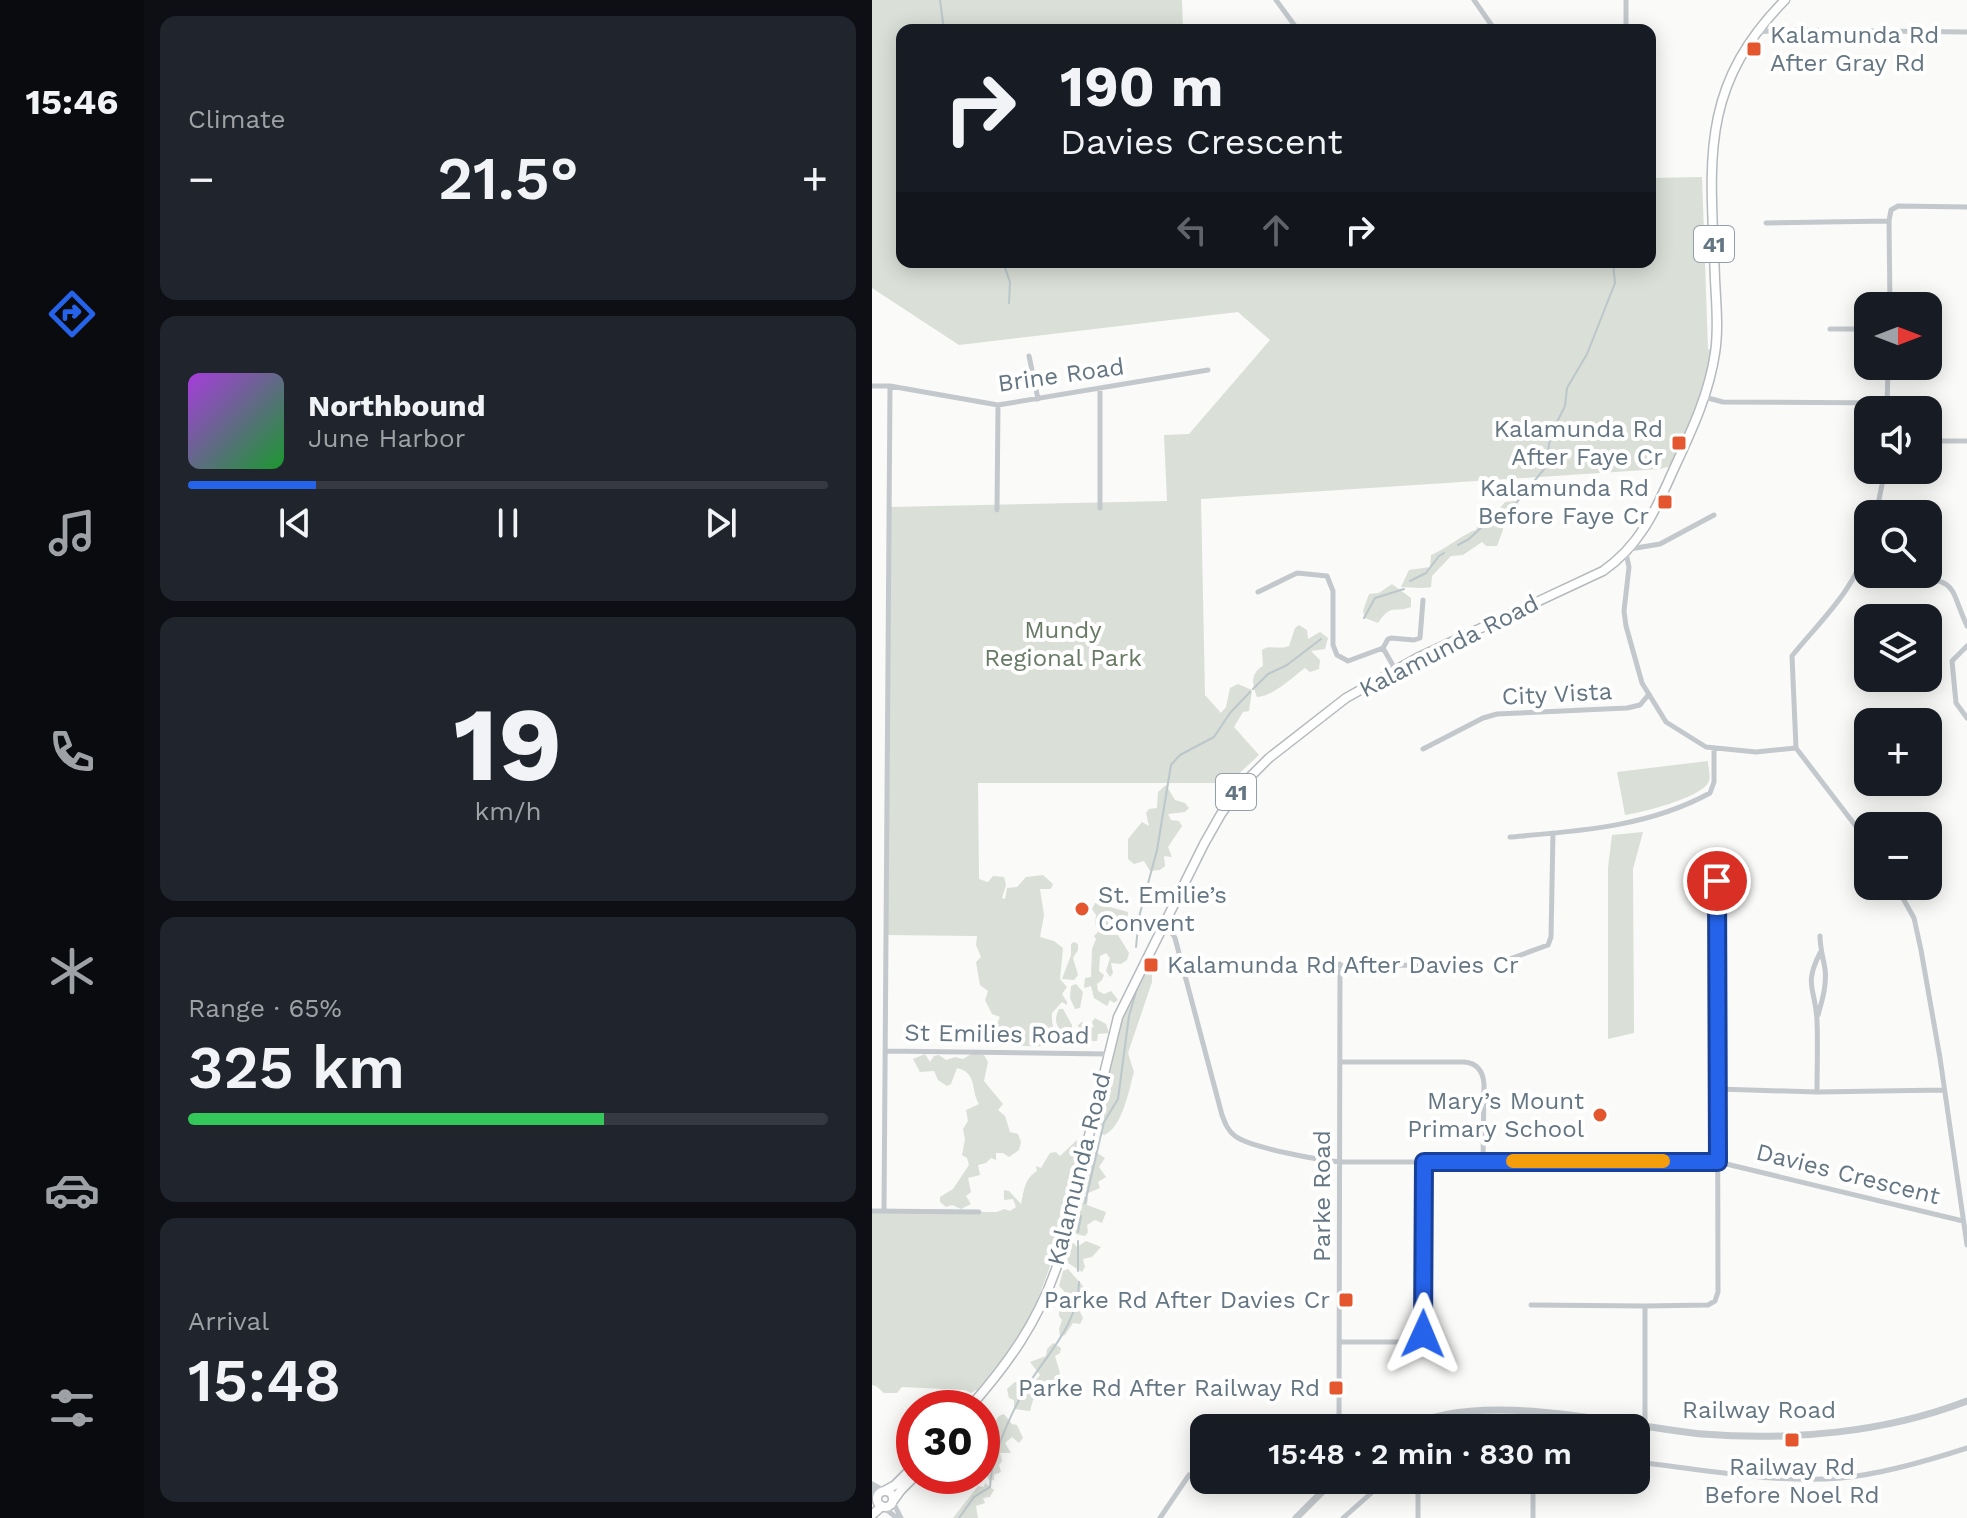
<!DOCTYPE html>
<html lang="en">
<head>
<meta charset="utf-8">
<style>
	:root { --surface:#171b24; --page:#20242c; --text:#f1f3f6; --muted:#9ea1a6; --line:#363941; --accent:#2563eb }
	body { margin:0; font-family:"Work Sans",sans-serif; background:var(--page); color:var(--text); height:100vh; display:flex; flex-direction:column; font-size:30px; white-space:nowrap }
	* { box-sizing:border-box; margin:0 }
	p { font-size:26px; color:var(--muted) }
	.icon { flex:none; width:44px; height:44px; fill:none; stroke:currentColor; stroke-width:2; stroke-linecap:round; stroke-linejoin:round }
	.map { position:relative; flex:1; overflow:hidden }
	.side { display:flex; flex-direction:column; gap:16px; padding:16px; background:#0d0f14; width:728px }
	.side>* { flex:none }
	.hud { position:absolute; left:24px; top:24px; width:760px; height:244px; border-radius:16px; box-shadow:0 4px 20px #0003; background:#171b24; color:var(--text); overflow:hidden }
	.needle { width:52px; rotate:90deg }
	.fabs { position:absolute; left:982px; top:292px; display:grid; gap:16px }
	.fabs a { display:grid; place-items:center; width:88px; height:88px; border-radius:16px; background:var(--surface); box-shadow:0 4px 20px #0003; font-size:40px }
	.speed { position:absolute; left:24px; top:1390px; display:flex; gap:16px; font-size:40px; font-weight:700; text-align:center }
	.speed>* { display:grid; place-content:center; width:104px; height:104px; border-radius:50%; background:var(--surface); box-shadow:0 4px 20px #0003; line-height:1 }
	.speed .limit { border:12px solid #d22; background:#fff; color:#111 }
	.pin { position:absolute; display:grid; place-items:center; width:68px; height:68px; color:#fff; margin:-34px; border:4px solid #fff; border-radius:50%; box-shadow:0 2px 8px #0007 }
	.me { position:absolute; width:88px; margin:-44px; rotate:1deg; stroke-linejoin:round; filter:drop-shadow(0 0 6px #0008) }
	.turn { display:flex; align-items:center; gap:28px; height:168px; padding:0 32px; font-size:36px }
	.turn .icon { width:104px; height:104px; stroke-width:2.5 }
	.turn b { display:block; font-size:56px; line-height:68px }
	.lanes { display:flex; align-items:center; height:76px; padding:0 32px; background:#0003; justify-content:center; gap:40px; direction:ltr }
	.lanes .off { opacity:.35 }
	.big { font-size:60px; font-weight:600; line-height:1.1 }
	.side .card { flex:1; display:flex; flex-direction:column; justify-content:center; gap:12px; min-width:0; padding:0 28px; border-radius:16px; background:var(--page) }
	.side .dial { align-items:center; gap:0 }
	.dial b { font-size:104px; line-height:1 }
	.song { display:flex; align-items:center; gap:24px }
	.cover { width:96px; height:96px; border-radius:12px; background:linear-gradient(135deg,hsl(280 70% 55%),hsl(130 70% 35%)) }
	.played { height:8px; border-radius:4px; background:linear-gradient(90deg,var(--accent) 20%,var(--line) 20%) }
	.keys { display:flex; justify-content:space-around; direction:ltr }
	.heat { display:flex; justify-content:space-between; align-items:center; font-size:44px; direction:ltr }
	.charge { height:12px; border-radius:6px; background:linear-gradient(90deg,#34c759 65%,var(--line) 0) }
	.trip { position:absolute; left:318px; top:1414px; width:460px; height:80px; border-radius:16px; background:var(--surface); box-shadow:0 4px 20px #0003; font-weight:600; line-height:80px; text-align:center }
	main { display:flex; flex:1; min-height:0 }
	.dock { display:flex; flex-direction:column; width:144px; justify-content:space-around; align-items:center; background:#090b0e; color:var(--muted) }
	.dock .icon { width:56px; height:56px }
	.dock .active { color:var(--accent) }
	.dock b { font-size:36px; color:var(--text) }
	.map>svg:first-child { display:block }
</style>
</head>
<body>
<main>
<nav class="dock">
<b>15:46</b>
<svg class="icon active" aria-label="directions" viewBox="0 0 24 24"><path d="M12 3l9 9-9 9-9-9zM9 14v-3h6M13 9l2 2-2 2"/></svg>
<svg class="icon" aria-label="music" viewBox="0 0 24 24"><path d="M9 18V5l10-2v13"/><circle cx="6" cy="18" r="3"/><circle cx="16" cy="16" r="3"/></svg>
<svg class="icon" aria-label="phone" viewBox="0 0 24 24"><path d="M5 4h4l2 5-3 2q2 4 5 5l2-3 5 2v4C11 20 4 13 5 4z"/></svg>
<svg class="icon" aria-label="climate" viewBox="0 0 24 24"><path d="M12 3v18M4 7l16 10M4 17L20 7"/></svg>
<svg class="icon" aria-label="car" viewBox="0 0 24 24"><path d="M5 17H2v-5l4-1 3-4h7l3 4 3 1v5h-3M9 17h6M6 11h13"/><circle cx="7" cy="17" r="2"/><circle cx="17" cy="17" r="2"/></svg>
<svg class="icon" aria-label="filters" viewBox="0 0 24 24"><path d="M4 7h16M4 17h16"/><circle cx="9" cy="7" r="2"/><circle cx="15" cy="17" r="2"/></svg>
</nav>
<section class="side">
<div class="card"><p>Climate</p>
<div class="heat"><a>−</a><b class="big">21.5°</b><a>+</a></div>
</div>
<div class="card">
<div class="song"><i class="cover"></i><div><b>Northbound</b><p>June Harbor</p></div></div>
<div class="played"></div>
<div class="keys"><svg class="icon" aria-label="previous" viewBox="0 0 24 24"><path d="M18 5L8 12l10 7zM5 5v14"/></svg><svg class="icon" aria-label="pause" viewBox="0 0 24 24"><path d="M8 5v14M16 5v14"/></svg><svg class="icon" aria-label="next" viewBox="0 0 24 24"><path d="M6 5l10 7-10 7zM19 5v14"/></svg></div>
</div>
<div class="card dial"><b>19</b><p>km/h</p></div>
<div class="card"><p>Range · 65%</p><b class="big">325 km</b><div class="charge"></div></div>
<div class="card"><p>Arrival</p><b class="big">15:48</b></div>
</section>
<div class="map">
<svg width="1095" height="1518" viewBox="0 0 1095 1518">
	<rect width="100%" height="100%" fill="#fafaf8"/>
	<!-- green -->
	<path fill="#dadfd7" d="M0 0H310L311 30H30V262H778V178L830 177 836 349 844 351 837 382 804 465 788 469 329 499 333 695 349 713 354 707 358 688 366 684 380 690 377 711 371 712 362 727 387 755 357 783H106L107 879 116 882 121 876 132 877 134 885 130 898 133 899 135 888 145 887 154 877 171 875 181 884 179 889H168L172 915 168 937 182 941 191 948 188 979 195 987 190 994 195 1002V1005L190 1002 180 1013C179 1023 183 1031 183 1040L177 1046C158 1046 111 1050 128 1017L120 1014 113 1000 116 991 108 985 104 962 109 957 104 945 105 936 15 935 17 507 295 501 292 435 317 434 398 340 366 312 87 345 0 288Z
		M642 501 647 504 646 509 640 513 641 519 630 520 631 530 625 546H614L610 542 591 555 579 556 560 576 559 587C548 589 540 587 529 587L537 570 558 567 559 555C572 550 596 531 604 530 611 513 606 520 623 514L633 502Z
		M520 584 539 598V607C522 614 520 602 506 623L493 618 491 611 497 594 507 593Z
		M427 625 435 630 436 639 448 632 456 638 453 649 439 651 448 660 447 669 438 672 433 668C419 678 402 696 385 697 380 685 378 673 391 666L390 650C397 644 408 650 417 646L423 628Z
		M836 761C836 766 839 776 837 781 832 797 769 813 753 815L745 772Z
		M294 785 303 800 313 803 317 808 313 812 296 814 299 820 307 821 310 826 296 847 300 857 292 856 293 866 288 870 278 871 272 861 262 864 256 859V839L270 822 277 826 274 813 277 809 285 808 286 792Z
		M771 832 761 869 762 1033 736 1039V868L740 835Z
		M223 903 256 912 255 923 232 926 228 921 223 925 224 915 220 909Z
		M231 927 239 935H246L257 953 255 960 249 964 239 963 241 973 238 977 234 971 238 958 234 953 228 956 227 971 232 975 230 980 225 984 226 991 232 994 239 991 246 1000 242 1003 238 1000 235 1006 222 998 219 986 212 988 213 978 219 977 220 949 224 939 222 936Z
		M202 942 206 944V950L201 958 206 975 202 980 190 979 199 955V944Z
		M274 965 280 972V982L256 1053 262 1072C257 1089 251 1127 232 1135L228 1133C224 1123 224 1112 232 1105 222 1072 257 996 274 965Z
		M204 984 211 992 208 1008 203 1009 198 998 199 986Z
		M187 1009H191L200 1025 199 1036 208 1038 206 1043H198C189 1032 179 1024 187 1009Z
		M223 1018 234 1024 237 1033 226 1034 225 1041H215L208 1035 206 1025 210 1022 222 1028 220 1022Z
		M101 1053 112 1055 116 1062 112 1081 131 1104 126 1110 133 1116 138 1132 146 1134 149 1142 147 1150 137 1157 131 1153H124V1160L119 1158 114 1163 106 1165 108 1175 96 1178 99 1192 94 1196 99 1204 89 1209 80 1205 74 1207 68 1202V1197L81 1189 97 1165 95 1158 90 1155 93 1139 91 1129 96 1121 94 1110 107 1104C98 1089 106 1073 85 1068L79 1084 75 1086 66 1080 62 1071 48 1072 41 1059 53 1054 58 1062 62 1056 67 1055 74 1060 83 1057 91 1059Z
		M205 1140 204 1171 199 1178C201 1195 188 1211 192 1229L185 1230 180 1255 177 1260 179 1262C174 1281 165 1297 160 1318L155 1321 158 1323 122 1370 124 1373 107 1392 104 1390 99 1393 93 1390 30 1387 25 1393H12L4 1386 0 1385V1211L125 1212 132 1209 138 1211 144 1207 141 1199 132 1200V1190L137 1191 149 1204C152 1191 152 1179 165 1171L164 1166 169 1168 178 1153 184 1152 188 1156Z
		M215 1151H222L233 1158 227 1167 234 1177 226 1182 228 1188 211 1195 208 1191 212 1185 207 1178 210 1170 215 1167 211 1159Z
		M207 1196 216 1197 215 1205 234 1212 230 1223 223 1220 215 1225 216 1232 213 1236 199 1233 198 1230 204 1198Z
		M198 1239 205 1247 214 1241 229 1247 220 1257 211 1259 213 1267 210 1272 196 1263 193 1249 195 1240Z
		M196 1269 211 1286 213 1306 207 1310 211 1318 208 1324 201 1323 193 1335 188 1337 187 1329 190 1320 187 1316V1307L194 1300 192 1291 187 1286 191 1271Z
		M181 1343 189 1348 188 1353 183 1356 188 1373 180 1388 171 1392 164 1388V1380L168 1375 158 1362 174 1356 175 1349Z
		M143 1382 156 1384 165 1392V1398L161 1400 158 1411 142 1409V1400L137 1398 135 1389Z
		M132 1414 140 1424 145 1425 151 1438 147 1443 140 1437 133 1443 139 1453H128L130 1461 127 1465 129 1472 122 1475V1480L118 1481 113 1474 117 1464 111 1461 124 1449 120 1443 110 1439V1426L116 1428 119 1421 124 1420 127 1416Z
		M113 1483 122 1490 118 1497 111 1498 113 1503 104 1506 106 1518H81L106 1486 112 1487Z"/>
	<g fill="none" stroke-linecap="round" stroke-linejoin="round">
		<!-- stream -->
		<path stroke="#bbc7cb" stroke-width="2" d="M68 0 72 30
			M131 262 138 282 137 303
			M586 545 597 539 613 524 645 502 673 468 679 434 693 406 695 388 715 354 743 283 741 262
			M538 581 554 573 567 556 572 553
			M492 618 503 598 532 589
			M381 689 396 674 415 665 449 639
			M264 947 267 917 285 850 299 765 308 755 342 737 358 713 378 692
			M213 1203 232 1122 246 1099 257 1016 265 988
			M206 1232 209 1216
			M206 1241V1271
			M87 1518 102 1497 118 1487C119 1459 135 1423 148 1398 168 1361 207 1327 207 1282"/>
		<defs>
			<path id="primary" d="M97 1408C136 1364 166 1322 185 1266L246 1017 332 844 349 814 368 787 397 758 474 698 545 658 731 571C767 546 783 512 800 473 818 434 837 395 843 353 847 328 844 303 843 279 839 165 825 89 913 0
				M14 1490 23 1485 42 1466
				M5 1499a8 8 0 1 1 16 0a8 8 0 1 1-16 0Z
				M21 1501 29 1490 43 1476
				M0 1515 10 1506"/>
		</defs>
		<!-- primary casing -->
		<use href="#primary" stroke="#b5babe" stroke-width="11"/>
		<!-- minor -->
		<path stroke="#c3c8cc" stroke-width="5" d="M404 0 426 30
			M602 0 623 30
			M754 30V0
			M885 32 912 30 1095 32
			M1017 221 1018 306
			M894 223 1017 221 1019 210 1026 206 1095 207
			M958 329H996
			M157 356 166 399
			M0 386H18L126 405 336 370
			M228 388V508
			M832 397 851 402 1015 403
			M1015 410 1016 366
			M1056 441H1095
			M125 510 126 405
			M1004 514 1013 470
			M996 543C984 589 949 620 920 656L924 748 996 842
			M758 549 788 544 842 515
			M754 553 757 567 752 611 754 626 770 683 794 722 834 747 884 752 924 748
			M1039 574C1088 584 1076 584 1095 626
			M386 592 425 573 455 576 461 591V645L465 655 476 661 511 648 516 639 519 638 542 640 548 638 551 600
			M1095 646 1080 661 1084 703 1095 718
			M511 648 523 669
			M551 749 611 718 625 714 755 708 768 705 777 694
			M638 837C707 831 776 827 838 793L842 782V748
			M1024 886 1042 918 1049 950 1068 1058 1095 1245
			M293 922 303 938 350 1115C353 1123 356 1131 363 1136 379 1148 447 1160 468 1162H846L1091 1221
			M635 960 676 945 679 937 681 833
			M440 966 559 965
			M946 1015C950 1001 955 985 953 969 951 957 948 948 948 936
			M14 1051 235 1054
			M468 1062H592C605 1063 611 1071 612 1084L611 1161
			M846 1089 945 1092 1072 1090
			M945 1092C945 1068 946 1044 945 1021 944 989 931 986 948 953
			M0 1211 107 1212
			M12 1211 18 386
			M659 1305 773 1306
			M548 1340 552 1329V1162
			M468 1342H529
			M467 1428 468 964
			M765 1462C829 1469 905 1484 969 1478 1011 1474 1055 1461 1095 1448
			M767 1462 773 1423V1306L836 1305 843 1301 846 1292 845 851
			M546 1480V1518
			M661 1480V1518
			M21 1502 29 1518
			M11 1507 25 1518
			M288 1518 317 1475
			M471 1518 514 1480"/>
		<!-- tertiary -->
		<path stroke="#c3c8cc" stroke-width="7" d="M535 1428C608 1388 748 1426 830 1434 918 1441 1012 1433 1095 1401
			M0 1485 11 1491
			M0 1491 6 1496
			M424 1518 462 1480"/>
		<!-- primary -->
		<use href="#primary" stroke="#fff" stroke-width="8"/>
	</g>
	<g fill="none" stroke-linecap="round" stroke-linejoin="round">
		<defs>
			<path id="route" d="M551 1334 552 1162H846L845 881"/>
		</defs>
		<!-- route casing -->
		<use href="#route" stroke="#184099" stroke-width="20"/>
		<!-- route -->
		<use href="#route" stroke="#2563eb" stroke-width="14"/>
		<!-- slow -->
		<path stroke="#f59e0b" stroke-width="14" d="M641 1161H791"/>
	</g>
	<!-- markers -->
	<g fill="#e4572e" stroke="#fff" stroke-width="3">
		<rect x="874" y="41" width="16" height="16" rx="4"/>
		<rect x="799" y="435" width="16" height="16" rx="4"/>
		<rect x="785" y="494" width="16" height="16" rx="4"/>
		<circle cx="210" cy="909" r="8"/>
		<rect x="271" y="957" width="16" height="16" rx="4"/>
		<circle cx="728" cy="1115" r="8"/>
		<rect x="466" y="1292" width="16" height="16" rx="4"/>
		<rect x="456" y="1380" width="16" height="16" rx="4"/>
		<rect x="912" y="1432" width="16" height="16" rx="4"/>
	</g>
	<g text-anchor="middle" stroke-width="8" stroke-linejoin="round" paint-order="stroke">
		<!-- shield labels -->
		<g fill="#fff" stroke="#939fa8" stroke-width="2">
			<rect x="822" y="226" width="40" height="36" rx="6"/>
			<rect x="344" y="774" width="40" height="36" rx="6"/>
		</g>
		<g font-size="22" font-weight="bold" fill="#657683">
			<text x="842" y="252">41</text>
			<text x="364" y="800">41</text>
		</g>
		<!-- poi labels -->
		<g font-size="24" fill="#657683" stroke="#fff" text-anchor="end">
			<text x="898" y="43" text-anchor="start">Kalamunda Rd<tspan x="898" dy="28">After Gray Rd</tspan></text>
			<text x="791" y="437">Kalamunda Rd<tspan x="791" dy="28">After Faye Cr</tspan></text>
			<text x="777" y="496">Kalamunda Rd<tspan x="777" dy="28">Before Faye Cr</tspan></text>
			<text x="226" y="903" text-anchor="start">St. Emilie’s<tspan x="226" dy="28">Convent</tspan></text>
			<text x="295" y="973" text-anchor="start">Kalamunda Rd After Davies Cr</text>
			<text x="712" y="1109">Mary’s Mount<tspan x="712" dy="28">Primary School</tspan></text>
			<text x="458" y="1308">Parke Rd After Davies Cr</text>
			<text x="448" y="1396">Parke Rd After Railway Rd</text>
			<text x="920" y="1475" text-anchor="middle">Railway Rd<tspan x="920" dy="28">Before Noel Rd</tspan></text>
		</g>
		<!-- street labels -->
		<g font-size="24" fill="#657683" stroke="#fff">
			<text transform="translate(189 375) rotate(-8)" y="8">Brine Road</text>
			<text transform="translate(577 646) rotate(-27)" y="8">Kalamunda Road</text>
			<text transform="translate(685 694) rotate(-3)" y="8">City Vista</text>
			<text transform="translate(125 1034) rotate(1)" y="8">St Emilies Road</text>
			<text transform="translate(207 1169) rotate(-76)" y="8">Kalamunda Road</text>
			<text transform="translate(976 1174) rotate(14)" y="8">Davies Crescent</text>
			<text transform="translate(450 1196) rotate(-90)" y="8">Parke Road</text>
			<text x="887" y="1418">Railway Road</text>
		</g>
		<!-- park labels -->
		<g font-size="24" fill="#687a64" stroke="#fff">
			<text x="191" y="638">Mundy<tspan x="191" dy="28">Regional Park</tspan></text>
		</g>
	</g>
</svg>
<div class="fabs">
<a><svg class="needle" viewBox="-14 -14 28 28"><path d="M0-13l5 13h-10z" fill="#e53935"/><path d="M0 13l5-13h-10z" fill="#9ea1a6"/></svg></a>
<a><svg class="icon" aria-label="sound" viewBox="0 0 24 24"><path d="M4 9h4l5-4v14l-5-4H4zM17 9q2 3 0 6"/></svg></a>
<a><svg class="icon" aria-label="search" viewBox="0 0 24 24"><circle cx="10" cy="10" r="6"/><path d="M15 15l6 6"/></svg></a>
<a><svg class="icon" aria-label="layers" viewBox="0 0 24 24"><path d="M12 4l9 5-9 5-9-5zM3 14l9 5 9-5"/></svg></a>
<a>+</a>
<a>−</a>
</div>
<div class="speed"><div class="limit">30</div></div>
<div class="pin" style="left:845px;top:881px;background:#d93025"><svg class="icon" aria-label="arrive" viewBox="0 0 24 24"><path d="M6 21V4h12l-3 4 3 4H6"/></svg></div>
<svg class="me" style="left:551px;top:1334px" viewBox="-20 -20 40 40"><path d="M0-17L14 15 0 8-14 15z" fill="#2563eb" stroke="#fff" stroke-width="4"/></svg>
<div class="trip">15:48 · 2 min · 830 m</div>
<div class="hud">
<div class="turn"><svg class="icon" aria-label="right" viewBox="0 0 24 24"><path d="M7 20v-9h11M14 6l5 5-5 5"/></svg><div><b>190 m</b>Davies Crescent</div></div>
<div class="lanes"><svg class="icon off" aria-label="left" viewBox="0 0 24 24"><path d="M17 20v-9H6M10 6l-5 5 5 5"/></svg><svg class="icon off" aria-label="ahead" viewBox="0 0 24 24"><path d="M12 20V5M6 11l6-6 6 6"/></svg><svg class="icon" aria-label="right" viewBox="0 0 24 24"><path d="M7 20v-9h11M14 6l5 5-5 5"/></svg></div>
</div>
</div>
</main>
</body>
</html>
